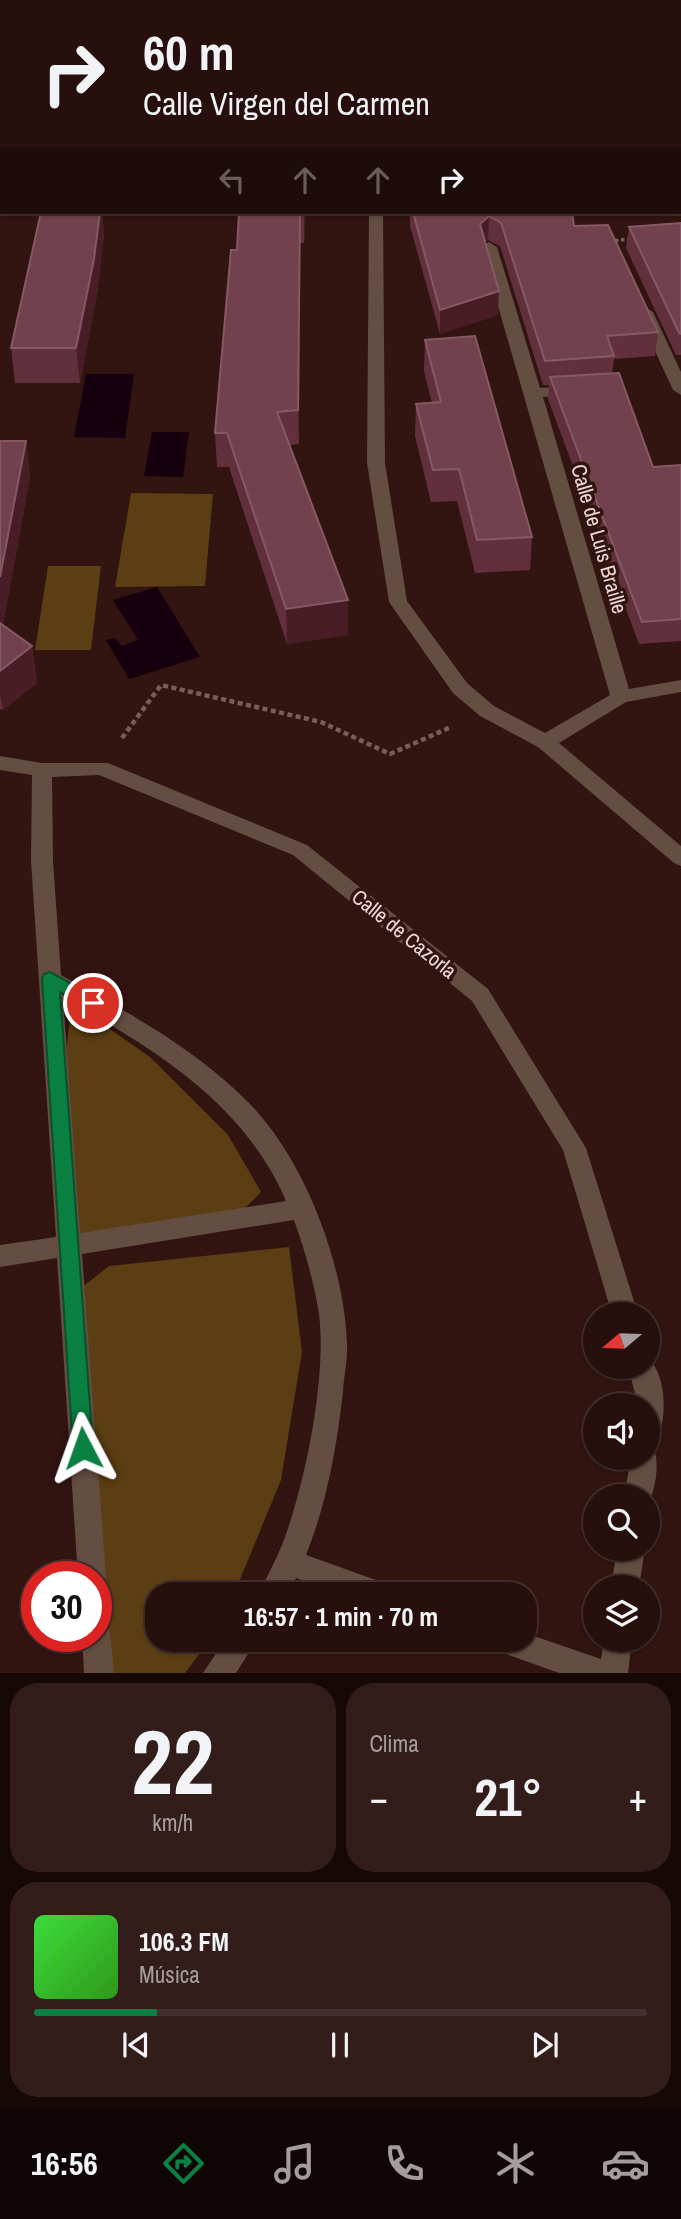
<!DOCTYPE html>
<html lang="es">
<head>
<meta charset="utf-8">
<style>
	:root { --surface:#260f0d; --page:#321d1b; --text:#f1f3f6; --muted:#a49c9d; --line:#422f2e; --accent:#0b8043 }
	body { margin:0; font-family:"Archivo Narrow",sans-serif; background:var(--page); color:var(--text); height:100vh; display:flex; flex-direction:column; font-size:26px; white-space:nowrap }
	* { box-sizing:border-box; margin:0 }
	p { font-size:23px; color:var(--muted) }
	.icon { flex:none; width:38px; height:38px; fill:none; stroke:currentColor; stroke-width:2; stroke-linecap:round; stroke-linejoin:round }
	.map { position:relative; height:1673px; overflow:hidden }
	.side { display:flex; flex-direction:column; gap:10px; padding:10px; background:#150807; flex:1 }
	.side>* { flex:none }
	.banner { position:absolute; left:0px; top:0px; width:682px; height:214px; box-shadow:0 2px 5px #0004,0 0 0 2px var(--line); background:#260f0d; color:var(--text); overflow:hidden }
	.needle { width:46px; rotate:251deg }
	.buttons { position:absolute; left:583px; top:1302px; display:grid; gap:14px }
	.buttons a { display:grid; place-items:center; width:77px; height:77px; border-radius:50%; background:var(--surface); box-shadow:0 2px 5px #0004,0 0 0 2px var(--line); font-size:35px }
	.speed { position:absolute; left:21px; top:1561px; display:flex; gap:14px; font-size:35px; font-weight:700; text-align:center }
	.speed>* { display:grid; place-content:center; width:91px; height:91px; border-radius:50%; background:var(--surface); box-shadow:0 2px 5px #0004,0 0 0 2px var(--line); line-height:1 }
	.speed .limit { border:10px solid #d22; background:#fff; color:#111 }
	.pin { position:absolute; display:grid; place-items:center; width:60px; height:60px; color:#fff; margin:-30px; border:4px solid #fff; border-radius:50%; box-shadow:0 2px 7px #0007 }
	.me { position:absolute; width:77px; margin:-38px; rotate:356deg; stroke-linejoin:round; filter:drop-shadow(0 0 5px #0008) }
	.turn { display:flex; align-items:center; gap:24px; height:147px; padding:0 28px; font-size:32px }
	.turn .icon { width:91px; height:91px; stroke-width:2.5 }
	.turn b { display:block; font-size:49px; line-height:60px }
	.lanes { display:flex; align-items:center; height:66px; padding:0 28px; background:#0003; justify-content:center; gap:35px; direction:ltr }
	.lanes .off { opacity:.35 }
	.big { font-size:52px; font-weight:700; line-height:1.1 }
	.side .card { flex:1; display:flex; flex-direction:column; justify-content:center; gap:10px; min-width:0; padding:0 24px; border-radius:28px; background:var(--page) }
	.side .dial { align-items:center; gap:0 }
	.dial b { font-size:91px; line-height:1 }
	.song { display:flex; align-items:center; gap:21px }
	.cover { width:84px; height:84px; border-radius:10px; background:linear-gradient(135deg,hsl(120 70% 55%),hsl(110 70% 35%)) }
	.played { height:7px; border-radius:4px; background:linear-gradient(90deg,var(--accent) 20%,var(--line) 20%) }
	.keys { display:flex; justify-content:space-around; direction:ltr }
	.heat { display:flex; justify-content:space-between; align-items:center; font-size:38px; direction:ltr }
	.side .tiles { flex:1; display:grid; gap:10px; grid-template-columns:1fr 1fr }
	.card:last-child { grid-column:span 2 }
	.trip { position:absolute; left:145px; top:1582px; width:392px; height:70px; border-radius:28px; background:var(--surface); box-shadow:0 2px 5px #0004,0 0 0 2px var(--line); font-weight:700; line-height:70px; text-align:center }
	.tabs { display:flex; height:112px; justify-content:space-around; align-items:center; background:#0f0605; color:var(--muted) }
	.tabs .icon { width:49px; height:49px }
	.tabs .on { color:var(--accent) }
	.tabs b { font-size:32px; color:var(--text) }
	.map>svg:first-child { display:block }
</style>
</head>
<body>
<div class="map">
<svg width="681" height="1673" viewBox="0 0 681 1673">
	<rect width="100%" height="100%" fill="#321411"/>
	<!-- green -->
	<path fill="#5b3e13" d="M45 0H343L45 2Z
		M131 493 213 494 205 586 115 587Z
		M48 566H101L91 650H35Z
		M70 1016 104 1025 150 1057 228 1135 261 1192 234 1219 69 1244 60 1111Z
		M289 1247 302 1352 281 1480 234 1594H158V1640H210L185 1673H99L96 1577 72 1295 109 1266Z"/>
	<!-- water -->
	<path fill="#16000e" d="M86 374H134L125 438 74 437Z
		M152 432H189L183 477 144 476Z
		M157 587 200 657 129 679 106 640 115 638 122 646 138 640 113 600Z"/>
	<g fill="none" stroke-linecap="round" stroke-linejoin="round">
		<!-- path-far1 -->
		<path stroke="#785e5b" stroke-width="3.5" stroke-dasharray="3.5 2.5" stroke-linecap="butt" d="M609 241 631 239"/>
		<!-- path -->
		<path stroke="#785e5b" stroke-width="4.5" stroke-dasharray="5 3.5" stroke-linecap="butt" d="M122 738 161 685 321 722 390 754 451 727"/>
		<!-- street -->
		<path fill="#644d41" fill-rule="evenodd" d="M3 0H15V2H3Z
			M373 0H385V2H373Z
			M639 0H651V2H639Z
			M2 25V39H0V26Z
			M369 212H383L385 463 407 601 467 683 494 706 545 733 610 695 481 247 489 242 497 247 540 388 578 385 586 390 578 395 543 397 629 689 681 680V692L626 702 559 743 681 846V866L674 863 538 747 480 716 453 693 389 602 367 463Z
			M645 307 653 312 681 372V395L673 390 637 312Z
			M0 756 42 763H108L307 845 488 989 586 1148 638 1314H612L563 1150 472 1001 293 855 99 775 52 777 53 861 61 975C127 1012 195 1048 249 1103 305 1160 344 1264 347 1343 348 1359 344 1375 343 1391 337 1446 327 1503 306 1555L387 1584 391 1594H340L296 1578 288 1594H259C266 1578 275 1562 282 1545 305 1486 327 1377 319 1314 314 1282 305 1251 294 1220L82 1254 106 1577 102 1586 96 1589V1577H78L57 1258 0 1267V1245L56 1237 31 861 32 775 0 770ZM63 997C153 1049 243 1101 286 1201L80 1233Z
			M648 1358C666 1374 668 1417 657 1439L648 1442V1405H638L628 1367H648Z
			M648 1447 654 1449C660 1464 655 1490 648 1505V1496H624L631 1458H648Z
			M617 1549H645L639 1587H611Z
			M96 1618 106 1622 110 1632 114 1673H84L82 1636H96Z
			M525 1633 601 1659 604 1640H632L628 1673H559L495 1650 491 1640H525Z
			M225 1640H257L236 1673H203Z"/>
	</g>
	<!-- wall -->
	<path fill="#62303d" d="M41 212H102L104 234 97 294 80 383H15L11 348Z
		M239 212H306L304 243H300L299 444 290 445 348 635 287 644 229 467H217L215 433 237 250Z
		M410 212H572L574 226 658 332 655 356 614 359 612 374 653 467 681 465V641L639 644 548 399 549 385H543L500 246 488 240 485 242 498 315 440 334 410 226Z
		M681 223V355H676L626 248 629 227Z
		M425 340 532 537 530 570 475 573 457 501 431 502 415 436 416 404 432 403 424 371Z
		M0 441H26L30 477 3 625 32 646 37 683 3 710 0 709Z"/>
	<!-- shaded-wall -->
	<path fill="#491d25" d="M100 212H102L104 234 97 294 80 383 76 348Z
		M300 212V243L299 444 298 410Z
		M304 212H306L304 243Z
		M489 216 488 240 478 248 480 224Z
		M499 291 498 315 440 334V310Z
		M26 441 30 477 0 641V577Z
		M348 600V635L287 644 286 609Z
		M32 646 37 683 3 710 0 693V671Z"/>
	<!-- building -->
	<path fill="#71424e" stroke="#855963" stroke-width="2" d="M425 0H527V2H425Z
		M41 212H100L94 259 76 348H11Z
		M239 212H300L298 410 277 412 348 600 286 609 227 433H215L231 250H237Z
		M413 212H572L574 226 608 225 658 332 607 336 614 356 545 361 501 223 489 216 480 224 499 291 440 310Z
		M681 223V334L679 333 629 227Z
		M475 336 532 537 477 540 459 469 433 470 416 404 441 402 425 340Z
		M619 373 653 467 681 465V619L642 622 550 377Z
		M0 441H26L0 577Z
		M0 623 32 646 0 671Z"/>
	<!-- route -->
	<path fill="#0b8043" stroke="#07532c" stroke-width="2" d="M50 972 99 999 101 1003 99 1008 93 1010 60 992 93 1448 90 1455 83 1458 76 1455 73 1448 42 979 44 974Z"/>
	<g text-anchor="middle" stroke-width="7" stroke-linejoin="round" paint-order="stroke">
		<!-- street labels -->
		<g font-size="21" fill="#edd7d4" stroke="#321411">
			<text transform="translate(599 539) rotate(74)" y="7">Calle de Luis Braille</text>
			<text transform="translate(404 934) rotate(39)" y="7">Calle de Cazorla</text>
		</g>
	</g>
</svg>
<div class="buttons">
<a><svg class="needle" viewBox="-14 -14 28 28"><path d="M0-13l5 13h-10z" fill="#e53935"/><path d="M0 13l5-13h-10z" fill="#a49c9d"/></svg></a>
<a><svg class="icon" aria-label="sound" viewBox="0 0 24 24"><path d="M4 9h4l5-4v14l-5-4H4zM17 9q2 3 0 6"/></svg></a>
<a><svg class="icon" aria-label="search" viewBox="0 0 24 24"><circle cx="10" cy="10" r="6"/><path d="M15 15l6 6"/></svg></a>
<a><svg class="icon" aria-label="layers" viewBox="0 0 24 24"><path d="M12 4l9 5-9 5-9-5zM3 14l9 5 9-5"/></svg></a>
</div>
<div class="speed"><div class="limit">30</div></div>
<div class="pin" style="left:93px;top:1003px;background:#d93025"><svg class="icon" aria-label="arrive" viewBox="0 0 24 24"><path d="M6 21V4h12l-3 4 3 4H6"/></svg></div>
<svg class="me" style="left:83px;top:1448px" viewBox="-20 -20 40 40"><path d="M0-17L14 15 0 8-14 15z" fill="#0b8043" stroke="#fff" stroke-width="4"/></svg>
<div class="trip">16:57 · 1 min · 70 m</div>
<div class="banner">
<div class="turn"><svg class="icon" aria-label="right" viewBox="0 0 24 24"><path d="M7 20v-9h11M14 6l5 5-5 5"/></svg><div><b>60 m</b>Calle Virgen del Carmen</div></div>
<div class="lanes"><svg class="icon off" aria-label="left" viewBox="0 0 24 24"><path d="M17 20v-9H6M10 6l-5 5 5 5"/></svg><svg class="icon off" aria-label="ahead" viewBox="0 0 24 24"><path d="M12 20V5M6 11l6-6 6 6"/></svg><svg class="icon off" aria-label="ahead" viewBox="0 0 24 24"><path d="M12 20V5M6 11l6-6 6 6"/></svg><svg class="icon" aria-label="right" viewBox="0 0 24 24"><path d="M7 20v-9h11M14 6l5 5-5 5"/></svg></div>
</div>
</div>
<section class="side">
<div class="tiles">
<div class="card dial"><b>22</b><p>km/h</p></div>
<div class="card"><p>Clima</p>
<div class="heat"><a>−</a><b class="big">21°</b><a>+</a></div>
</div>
<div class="card">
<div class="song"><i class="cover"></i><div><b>106.3 FM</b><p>Música</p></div></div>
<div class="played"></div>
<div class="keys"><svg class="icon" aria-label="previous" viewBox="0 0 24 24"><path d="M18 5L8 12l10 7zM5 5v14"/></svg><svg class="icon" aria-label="pause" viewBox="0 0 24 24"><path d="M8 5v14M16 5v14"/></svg><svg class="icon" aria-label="next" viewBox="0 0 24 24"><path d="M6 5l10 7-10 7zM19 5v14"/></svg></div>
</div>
</div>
</section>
<nav class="tabs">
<b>16:56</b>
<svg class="icon on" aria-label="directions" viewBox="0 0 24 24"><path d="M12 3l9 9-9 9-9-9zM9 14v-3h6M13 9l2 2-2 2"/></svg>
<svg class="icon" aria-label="music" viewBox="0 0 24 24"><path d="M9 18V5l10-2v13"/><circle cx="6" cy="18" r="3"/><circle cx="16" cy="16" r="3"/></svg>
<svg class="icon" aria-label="phone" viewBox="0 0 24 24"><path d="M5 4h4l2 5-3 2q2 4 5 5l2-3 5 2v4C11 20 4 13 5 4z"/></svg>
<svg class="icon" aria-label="climate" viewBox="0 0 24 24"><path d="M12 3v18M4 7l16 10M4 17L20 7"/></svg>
<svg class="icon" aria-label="car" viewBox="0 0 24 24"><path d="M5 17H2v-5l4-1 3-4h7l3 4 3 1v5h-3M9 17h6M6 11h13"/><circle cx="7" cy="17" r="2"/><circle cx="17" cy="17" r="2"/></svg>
</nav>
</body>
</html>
